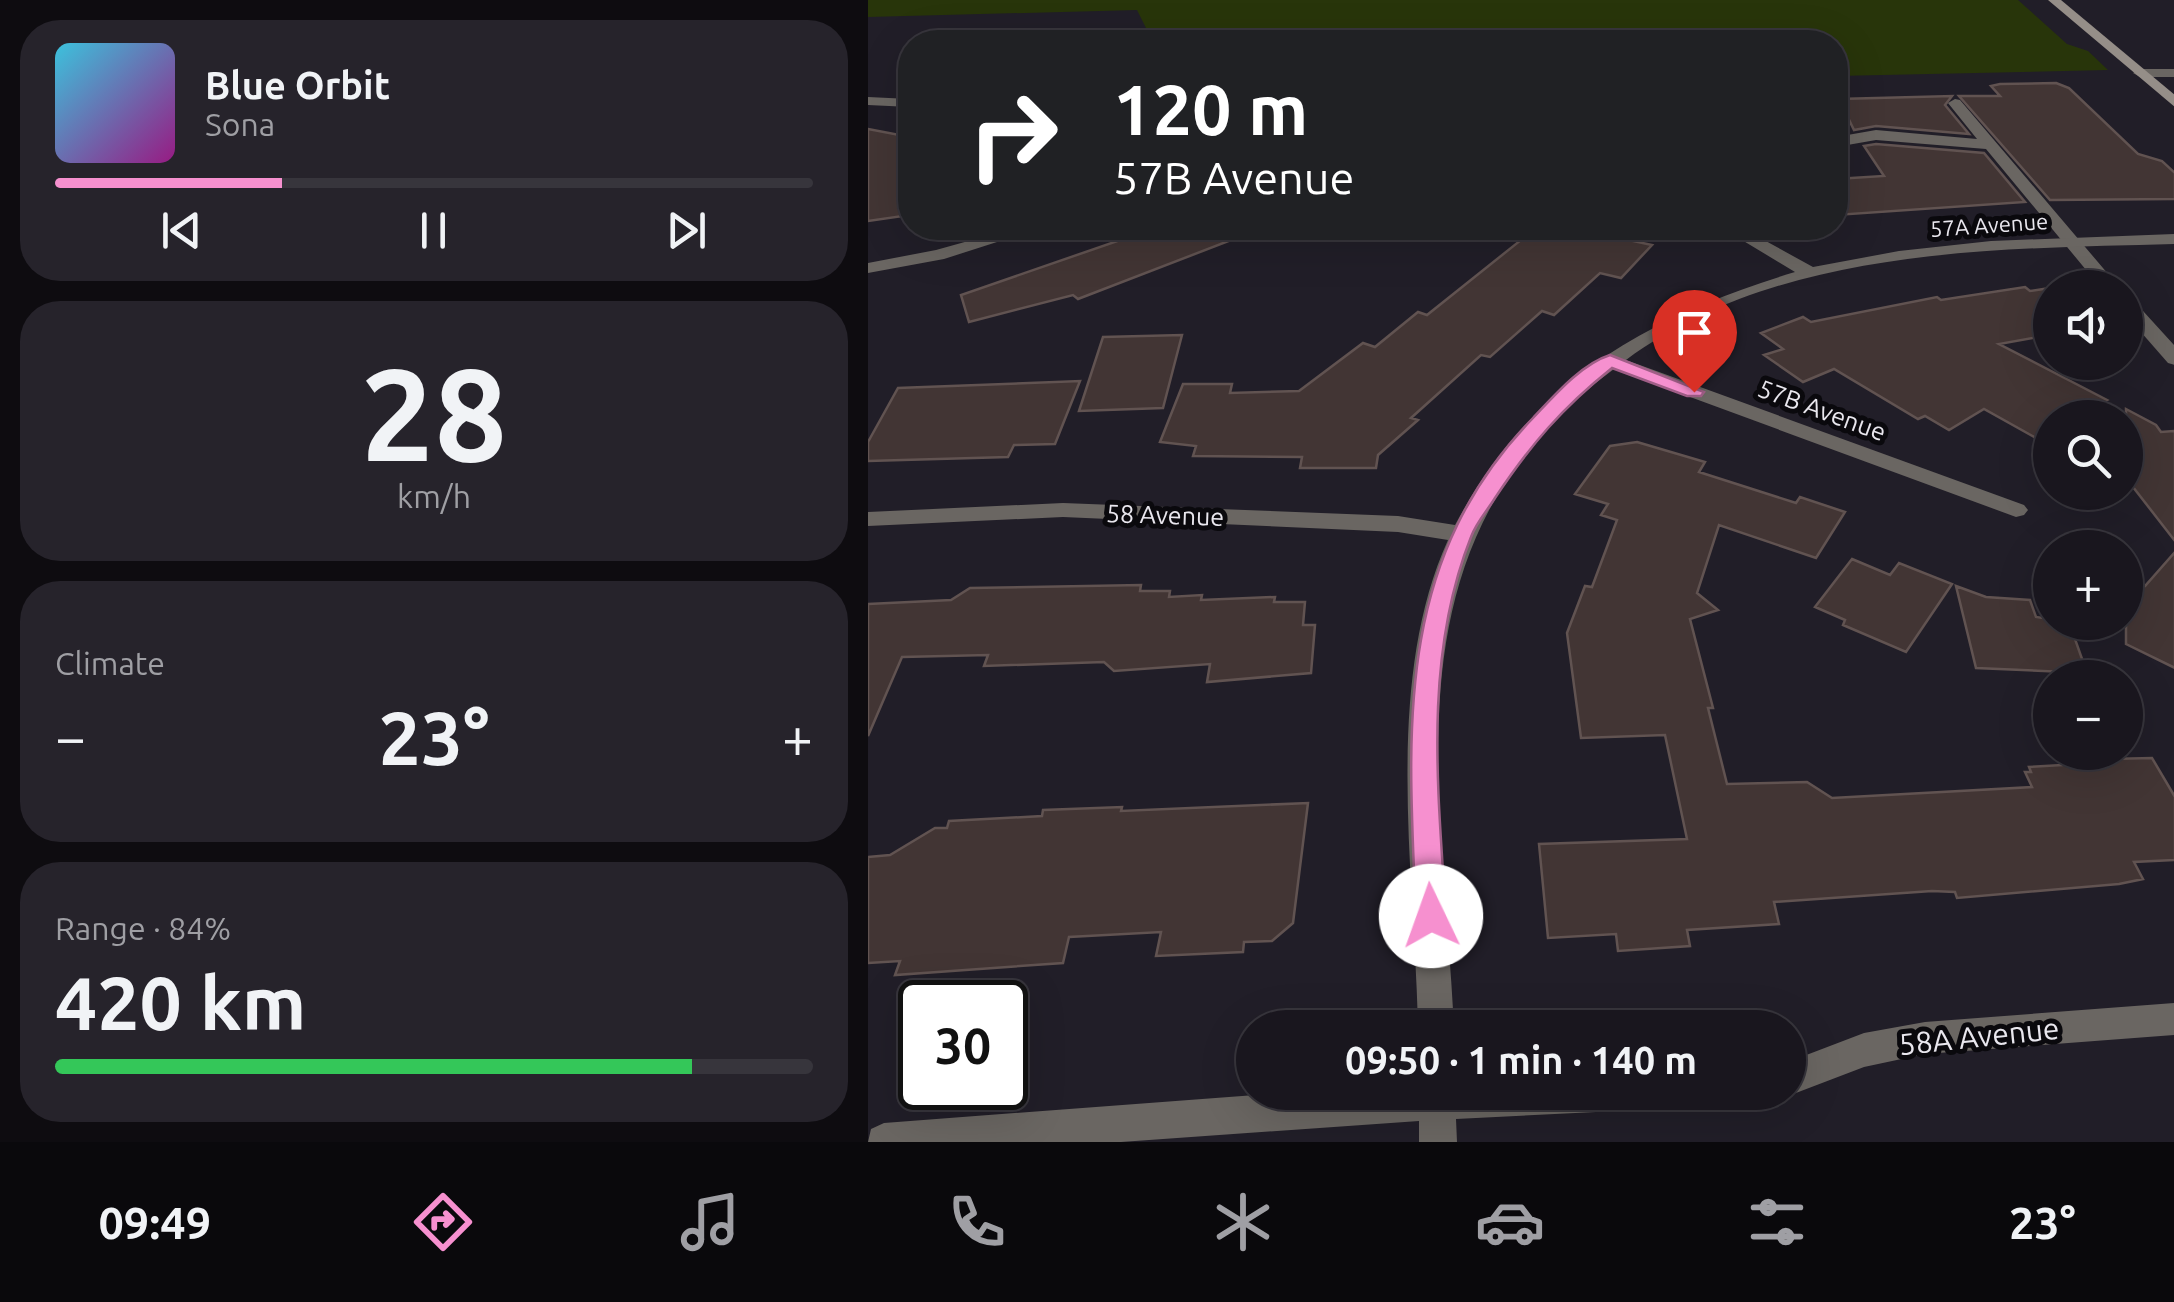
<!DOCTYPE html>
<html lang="en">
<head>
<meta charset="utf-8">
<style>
	:root { --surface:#19161e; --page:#26232b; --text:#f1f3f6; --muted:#9f9fa4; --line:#37353c; --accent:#f690cf }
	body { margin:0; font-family:Ubuntu,sans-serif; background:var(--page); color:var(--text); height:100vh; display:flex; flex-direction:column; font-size:38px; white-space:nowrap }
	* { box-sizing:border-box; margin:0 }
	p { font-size:32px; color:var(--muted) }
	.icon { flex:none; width:55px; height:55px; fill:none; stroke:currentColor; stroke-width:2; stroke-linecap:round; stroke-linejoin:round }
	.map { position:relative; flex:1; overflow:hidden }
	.details { display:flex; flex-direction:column; gap:20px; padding:20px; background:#0e0c10; width:868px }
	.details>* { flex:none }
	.hud { position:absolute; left:30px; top:30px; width:950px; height:210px; border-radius:40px; box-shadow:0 10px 40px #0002,0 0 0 2px var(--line); background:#202124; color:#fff; overflow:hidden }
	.tools { position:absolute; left:1165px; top:270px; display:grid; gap:20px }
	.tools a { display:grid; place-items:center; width:110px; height:110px; border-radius:50%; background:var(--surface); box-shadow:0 10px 40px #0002,0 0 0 2px var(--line); font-size:50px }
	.speed { position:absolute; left:30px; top:980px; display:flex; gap:20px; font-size:50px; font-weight:700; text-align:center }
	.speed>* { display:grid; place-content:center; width:130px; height:130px; border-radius:50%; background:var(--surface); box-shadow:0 10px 40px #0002,0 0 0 2px var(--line); line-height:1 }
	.speed .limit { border:5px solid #111; border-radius:15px; background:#fff; color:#111 }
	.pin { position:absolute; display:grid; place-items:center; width:85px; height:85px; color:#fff; margin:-102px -42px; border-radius:50% 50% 50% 0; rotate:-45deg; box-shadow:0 0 10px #0007 }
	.pin .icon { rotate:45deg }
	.me { position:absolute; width:110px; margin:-55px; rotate:357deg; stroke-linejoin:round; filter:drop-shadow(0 0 8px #0008) }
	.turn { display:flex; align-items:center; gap:35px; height:210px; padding:0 50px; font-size:45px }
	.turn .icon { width:130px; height:130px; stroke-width:2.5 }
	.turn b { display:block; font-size:70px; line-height:85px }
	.big { font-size:75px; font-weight:700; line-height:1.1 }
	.details .tile { flex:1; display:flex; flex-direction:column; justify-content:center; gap:15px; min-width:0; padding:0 35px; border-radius:40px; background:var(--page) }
	.details .dial { align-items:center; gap:0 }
	.dial b { font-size:130px; line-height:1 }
	.song { display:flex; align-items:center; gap:30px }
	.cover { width:120px; height:120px; border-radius:15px; background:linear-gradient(135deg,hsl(190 70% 55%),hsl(310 70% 35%)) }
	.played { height:10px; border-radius:5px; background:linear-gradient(90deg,var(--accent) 30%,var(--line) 30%) }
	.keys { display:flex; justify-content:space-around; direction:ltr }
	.heat { display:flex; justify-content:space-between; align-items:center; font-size:55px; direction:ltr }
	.charge { height:15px; border-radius:8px; background:linear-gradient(90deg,#34c759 84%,var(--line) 0) }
	.trip { position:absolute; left:368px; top:1010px; width:570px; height:100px; border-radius:50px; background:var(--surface); box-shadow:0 10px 40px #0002,0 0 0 2px var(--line); font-weight:700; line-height:100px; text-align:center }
	.tabs { display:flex; height:160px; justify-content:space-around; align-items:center; background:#0a090c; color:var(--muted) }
	.tabs .icon { width:70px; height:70px }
	.tabs .current { color:var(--accent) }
	.tabs b { font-size:45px; color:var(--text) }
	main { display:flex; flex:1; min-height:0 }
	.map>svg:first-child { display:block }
</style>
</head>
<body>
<main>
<section class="details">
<div class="tile">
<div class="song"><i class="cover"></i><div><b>Blue Orbit</b><p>Sona</p></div></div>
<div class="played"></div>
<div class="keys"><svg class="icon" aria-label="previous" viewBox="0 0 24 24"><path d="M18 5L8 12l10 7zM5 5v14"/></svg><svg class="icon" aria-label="pause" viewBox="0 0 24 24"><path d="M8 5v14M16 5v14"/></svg><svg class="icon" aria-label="next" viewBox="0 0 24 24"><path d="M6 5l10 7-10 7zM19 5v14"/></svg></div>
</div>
<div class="tile dial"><b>28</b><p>km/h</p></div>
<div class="tile"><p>Climate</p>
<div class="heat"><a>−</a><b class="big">23°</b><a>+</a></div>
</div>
<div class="tile"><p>Range · 84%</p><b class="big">420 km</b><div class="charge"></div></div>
</section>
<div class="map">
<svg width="1307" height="1142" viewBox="0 0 1307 1142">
	<rect width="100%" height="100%" fill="#211e28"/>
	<!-- green -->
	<path fill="#28350a" d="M0 0H1150L1199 44 1220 51 1240 70 968 76V42H285L269 10 0 17Z"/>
	<!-- building -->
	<path fill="#423534" stroke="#615351" stroke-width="2.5" d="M1188 83 1201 88 1270 154 1294 161 1307 173V199L1182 200 1091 96H1132L1123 86 1132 84Z
		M1084 96 1077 105 1101 134 1008 126 986 130 971 99Z
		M0 129 42 137V215L0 221Z
		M1008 144 1116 153 1157 202 968 215V179L1016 176 996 146Z
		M287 228H383L384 232 210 299 205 295 101 322 93 295Z
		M668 228H705L784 245 753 278 732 273 686 315 674 311 622 357 613 355 543 418 550 420 510 455 508 468H432L434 457 325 456 328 446 292 442 315 384H364L362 393 431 391 495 343 507 347 550 312 559 315Z
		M1157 287 1162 291 1182 288V335L1131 344 1239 400 1206 418H1182V430L1168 438 1116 409 1081 430 1057 416 1050 419 966 369 935 382 896 355 915 349 893 333 935 317 943 322 1069 297 1073 300Z
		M314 335 295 408 211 411 235 337Z
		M212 381 187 444 146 445 140 457 0 461V442L30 388Z
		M1258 409 1288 425 1293 432 1307 431V541L1258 478Z
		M769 442 837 462 831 472 928 503 932 497 977 512 948 558 851 525 829 593 850 610 822 619 845 708H840L859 784 939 782 964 798 1164 787 1157 772H1163L1161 767 1194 765 1196 760 1284 758 1307 797V860L1266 862 1275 879 1251 884 1089 898 1087 892 1064 891 906 902 911 924 819 930 822 946 750 951 748 934 680 938 671 844 819 839 797 735 713 738 699 633 717 586 724 587 749 520 733 515 740 504 707 494 742 446Z
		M1307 552V668L1258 644V590L1277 586Z
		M984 559 1022 575 1031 563 1084 584 1038 652 975 625 977 620 947 607Z
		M273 585 272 591H302L301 597 334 595 333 600 407 597 406 602H437L435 625H447L443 673 339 682 342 664 246 671 236 662 116 666 120 655 34 657 0 736V604L83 600 102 588Z
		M1088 586 1118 597 1162 600 1168 617 1201 622 1219 673 1108 668Z
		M440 803 425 923 404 941 376 942 375 952 288 956 293 932 201 937 195 963 27 975 32 961 0 963V857L22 855 67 828H79L81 821 174 816 175 810 254 807 253 811Z"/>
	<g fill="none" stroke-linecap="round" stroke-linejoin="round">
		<!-- service -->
		<path fill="#6a6662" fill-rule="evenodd" d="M1087 99 1092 100 1252 288H1233L1118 149 1008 140 968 147V137L1008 130 1109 139 1080 103Z
			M1258 298 1265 300 1307 346V365L1300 363 1258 315Z"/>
		<!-- minor -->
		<path fill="#6a6662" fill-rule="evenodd" d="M1307 69V77H1272L1265 73 1272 69Z
			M0 97 42 99V107L0 105Z
			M147 228H173L76 259 0 273V263L68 250Z
			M854 228H874L945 267 1031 251 1123 241 1307 234V244C1125 249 911 247 758 360L1156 505 1160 510 1156 515 1148 517 746 369C514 541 574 778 586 1028H550C547 874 515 683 580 540L530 532 195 517 0 526V512L195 503 530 516 587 525C663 382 778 317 927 272Z
			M1307 1003V1035L1057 1054 996 1067 920 1096 910 1092H920V1062L996 1033 1057 1022Z
			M426 1092H787L782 1104 769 1110 588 1119 589 1142H551V1121L253 1142H0L3 1129 16 1123Z"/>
		<!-- secondary -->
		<path fill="#958e88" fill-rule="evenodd" d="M1180 0H1193L1307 95V107Z"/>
	</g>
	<!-- route -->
	<path fill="#f690cf" stroke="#a05e87" stroke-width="2.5" d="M742 355 836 392 833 396H819L744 368C694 408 663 444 627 498 619 511 608 523 603 537 555 658 570 790 578 916L574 925 563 929 553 925 548 916C540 731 525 562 665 418 685 397 713 364 742 355Z"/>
	<g text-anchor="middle" stroke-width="10" stroke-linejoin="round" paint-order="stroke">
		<!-- far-street labels -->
		<g font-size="22" fill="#e9e7ee" stroke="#0a090d">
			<text transform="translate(1121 225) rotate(-4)" y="8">57A Avenue</text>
		</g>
		<!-- street labels -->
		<g font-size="25" fill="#e9e7ee" stroke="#0a090d">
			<text transform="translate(954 410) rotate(20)" y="9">57B Avenue</text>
			<text transform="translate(297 515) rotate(2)" y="9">58 Avenue</text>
		</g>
		<!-- near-street labels -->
		<g font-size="30" fill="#e9e7ee" stroke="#0a090d">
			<text transform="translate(1111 1037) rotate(-6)" y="10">58A Avenue</text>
		</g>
	</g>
</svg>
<div class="tools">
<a><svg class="icon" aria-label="sound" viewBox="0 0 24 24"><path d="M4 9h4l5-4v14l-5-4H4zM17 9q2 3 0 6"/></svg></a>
<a><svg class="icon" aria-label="search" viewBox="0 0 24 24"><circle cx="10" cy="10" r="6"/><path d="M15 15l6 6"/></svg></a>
<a>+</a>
<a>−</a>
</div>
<div class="speed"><div class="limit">30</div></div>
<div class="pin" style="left:826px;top:392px;background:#d93025"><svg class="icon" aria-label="arrive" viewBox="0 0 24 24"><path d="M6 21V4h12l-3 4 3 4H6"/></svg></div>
<svg class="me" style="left:563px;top:916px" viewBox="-20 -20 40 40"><circle r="19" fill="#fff"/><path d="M0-13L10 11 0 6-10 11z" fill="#f690cf"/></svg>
<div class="trip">09:50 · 1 min · 140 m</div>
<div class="hud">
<div class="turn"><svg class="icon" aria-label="right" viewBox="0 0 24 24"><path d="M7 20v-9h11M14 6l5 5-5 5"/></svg><div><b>120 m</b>57B Avenue</div></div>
</div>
</div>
</main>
<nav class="tabs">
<b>09:49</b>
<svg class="icon current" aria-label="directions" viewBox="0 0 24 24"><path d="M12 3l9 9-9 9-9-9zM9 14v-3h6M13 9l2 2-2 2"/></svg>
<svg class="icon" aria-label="music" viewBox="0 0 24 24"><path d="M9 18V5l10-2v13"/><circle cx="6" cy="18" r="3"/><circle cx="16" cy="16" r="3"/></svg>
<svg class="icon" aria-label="phone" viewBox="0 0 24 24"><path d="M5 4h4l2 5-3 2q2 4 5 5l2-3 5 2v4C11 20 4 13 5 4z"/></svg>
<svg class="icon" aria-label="climate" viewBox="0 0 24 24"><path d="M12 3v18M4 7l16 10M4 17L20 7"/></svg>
<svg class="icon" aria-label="car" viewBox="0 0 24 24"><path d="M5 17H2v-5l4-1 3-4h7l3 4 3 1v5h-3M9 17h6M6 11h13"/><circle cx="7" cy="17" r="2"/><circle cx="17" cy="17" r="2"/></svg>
<svg class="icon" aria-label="filters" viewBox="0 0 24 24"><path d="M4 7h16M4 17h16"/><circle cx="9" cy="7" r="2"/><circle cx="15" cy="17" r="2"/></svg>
<b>23°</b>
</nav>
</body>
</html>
